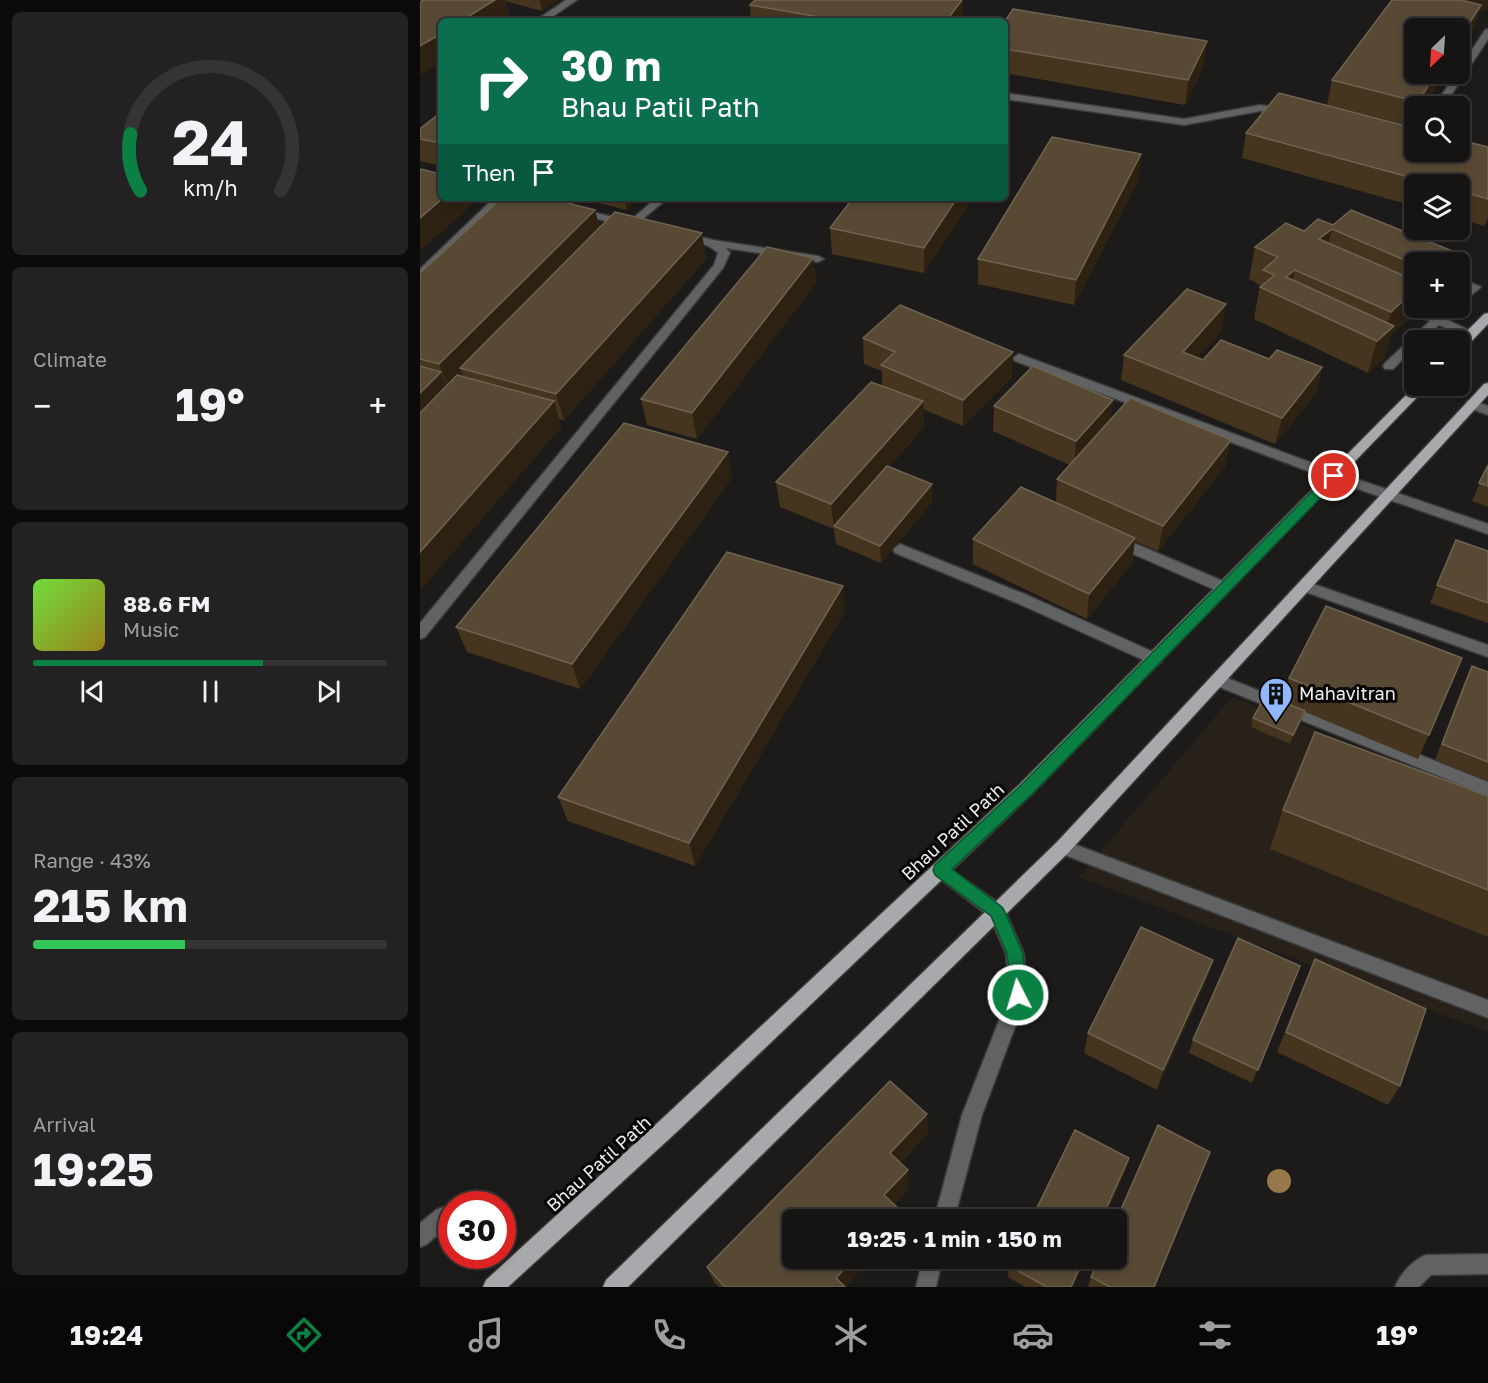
<!DOCTYPE html>
<html lang="en">
<head>
<meta charset="utf-8">
<style>
	:root { --surface:#161413; --page:#232121; --text:#f1f3f6; --muted:#9e9ea0; --line:#353333; --accent:#0b8043 }
	body { margin:0; font-family:"Golos Text",sans-serif; background:var(--page); color:var(--text); height:100vh; display:flex; flex-direction:column; font-size:22px; white-space:nowrap }
	* { box-sizing:border-box; margin:0 }
	p { font-size:20px; color:var(--muted) }
	.icon { flex:none; width:33px; height:33px; fill:none; stroke:currentColor; stroke-width:2; stroke-linecap:round; stroke-linejoin:round }
	.map { position:relative; flex:1; overflow:hidden }
	.side { display:flex; flex-direction:column; gap:12px; padding:12px; background:#0c0b0a; width:420px }
	.side>* { flex:none }
	.hud { position:absolute; left:18px; top:18px; width:570px; height:183px; border-radius:9px; box-shadow:0 3px 9px #0003,0 0 0 2px var(--line); background:#0b6e4f; color:#fff; overflow:hidden }
	.needle { width:39px; rotate:205deg }
	.fabs { position:absolute; left:984px; top:18px; display:grid; gap:12px }
	.fabs a { display:grid; place-items:center; width:66px; height:66px; border-radius:9px; background:var(--surface); box-shadow:0 3px 9px #0003,0 0 0 2px var(--line); font-size:30px }
	.speed { position:absolute; left:18px; top:1191px; display:flex; gap:12px; font-size:30px; font-weight:700; text-align:center }
	.speed>* { display:grid; place-content:center; width:78px; height:78px; border-radius:50%; background:var(--surface); box-shadow:0 3px 9px #0003,0 0 0 2px var(--line); line-height:1 }
	.speed .limit { border:9px solid #d22; background:#fff; color:#111 }
	.pin { position:absolute; display:grid; place-items:center; width:51px; height:51px; color:#fff; margin:-26px; border:3px solid #fff; border-radius:50%; box-shadow:0 2px 6px #0007 }
	.me { position:absolute; width:66px; margin:-33px; rotate:355deg; stroke-linejoin:round; filter:drop-shadow(0 0 4px #0008) }
	.turn { display:flex; align-items:center; gap:21px; height:126px; padding:0 24px; font-size:27px }
	.turn .icon { width:78px; height:78px; stroke-width:2.5 }
	.turn b { display:block; font-size:42px; line-height:51px }
	.then { display:flex; align-items:center; height:57px; padding:0 24px; background:#0003; gap:12px; font-size:22px }
	.big { font-size:45px; font-weight:700; line-height:1.1 }
	.side .widget { flex:1; display:flex; flex-direction:column; justify-content:center; gap:9px; min-width:0; padding:0 21px; border-radius:9px; background:var(--page) }
	.side .dial { align-items:center; gap:0 }
	.dial svg { height:156px; overflow:visible; fill:none; stroke:var(--line); stroke-width:7; stroke-linecap:round; text-anchor:middle }
	.dial text { fill:var(--text); stroke:none }
	.song { display:flex; align-items:center; gap:18px }
	.cover { width:72px; height:72px; border-radius:9px; background:linear-gradient(135deg,hsl(100 70% 55%),hsl(50 70% 35%)) }
	.played { height:6px; border-radius:3px; background:linear-gradient(90deg,var(--accent) 65%,var(--line) 65%) }
	.keys { display:flex; justify-content:space-around; direction:ltr }
	.heat { display:flex; justify-content:space-between; align-items:center; font-size:33px; direction:ltr }
	.charge { height:9px; border-radius:4px; background:linear-gradient(90deg,#34c759 43%,var(--line) 0) }
	.trip { position:absolute; left:362px; top:1209px; width:345px; height:60px; border-radius:9px; background:var(--surface); box-shadow:0 3px 9px #0003,0 0 0 2px var(--line); font-weight:700; line-height:60px; text-align:center }
	.dock { display:flex; height:96px; justify-content:space-around; align-items:center; background:#090808; color:var(--muted) }
	.dock .icon { width:42px; height:42px }
	.dock .selected { color:var(--accent) }
	.dock b { font-size:27px; color:var(--text) }
	main { display:flex; flex:1; min-height:0 }
	.map>svg:first-child { display:block }
</style>
</head>
<body>
<main>
<section class="side">
<div class="widget dial"><svg viewBox="0 0 100 80">
<path d="M14 69A42 42 0 1 1 86 69"/>
<path d="M14 69A42 42 0 0 1 9 40" stroke="#0b8043"/>
<text x="50" y="56" font-size="32" font-weight="700">24</text>
<text x="50" y="72" font-size="11">km/h</text>
</svg></div>
<div class="widget"><p>Climate</p>
<div class="heat"><a>−</a><b class="big">19°</b><a>+</a></div>
</div>
<div class="widget">
<div class="song"><i class="cover"></i><div><b>88.6 FM</b><p>Music</p></div></div>
<div class="played"></div>
<div class="keys"><svg class="icon" aria-label="previous" viewBox="0 0 24 24"><path d="M18 5L8 12l10 7zM5 5v14"/></svg><svg class="icon" aria-label="pause" viewBox="0 0 24 24"><path d="M8 5v14M16 5v14"/></svg><svg class="icon" aria-label="next" viewBox="0 0 24 24"><path d="M6 5l10 7-10 7zM19 5v14"/></svg></div>
</div>
<div class="widget"><p>Range · 43%</p><b class="big">215 km</b><div class="charge"></div></div>
<div class="widget"><p>Arrival</p><b class="big">19:25</b></div>
</section>
<div class="map">
<svg width="1068" height="1287" viewBox="0 0 1068 1287">
	<rect width="100%" height="100%" fill="#1d1b19"/>
	<!-- built -->
	<path fill="#27211a" d="M812 697 1068 799V1032L659 877Z"/>
	<g fill="none" stroke-linecap="round" stroke-linejoin="round">
		<defs>
			<path id="minor" d="M146 0H157L126 21H115Z
				M1068 29V39L1024 106H1014L1036 74H1040V68L1065 30Z
				M585 93 764 119 840 105 866 109 871 112 866 115 840 111 764 125 585 99Z
				M74 198H85L4 277 0 278V269Z
				M236 198H248L213 227 155 214 153 212 159 209 210 221Z
				M265 233 293 240 398 256 404 259 398 262 306 248 310 253 303 268 5 637 0 639V623L294 265 298 253C288 243 275 242 261 238L259 236Z
				M1040 278 1061 287 1040 304V294L1047 288 1040 285Z
				M977 298 1016 315 1024 308H1037L1026 319 1057 334 1051 338 1019 325 1002 340H994V348L973 369H965L963 366 965 363 1010 321 973 305 971 302Z
				M599 354 919 473 1068 524V534L909 479 595 361 593 358Z
				M1052 400 1068 406V415L1047 407 1046 404 1047 401Z
				M695 535 810 584 812 588 805 593 800 592 690 544 688 540 690 536Z
				M480 544 607 595 740 655 743 659 740 663H730L597 603 475 553 473 549Z
				M885 581 1068 645V657L880 590 878 586 880 582Z
				M797 674 1068 782V796L792 684 789 680 792 676Z
				M643 840 1068 1000V1018L637 852 635 847 637 842Z
				M521 863 583 906 604 954 607 995 562 1115 534 1220H514L542 1115 589 995 586 954 570 917 515 875 512 870 515 865Z
				M23 1207 30 1210V1224L7 1244 0 1247V1223L16 1210Z
				M1068 1254V1274L1011 1275 999 1287H975C980 1274 993 1260 1006 1255Z
				M503 1258H523L516 1287H496Z"/>
			<path id="major" d="M1068 313V324L1044 349 1040 350 1038 340 1064 314Z
				M1068 383V395L649 852 208 1287H183L186 1280 637 842 1064 384Z
				M995 386H1008L612 794 260 1129 88 1287H63L66 1280 246 1115 600 784Z"/>
		</defs>
		<!-- minor casing -->
		<use href="#minor" stroke="#3a3937" stroke-width="3"/>
		<!-- major casing -->
		<use href="#major" stroke="#3a3937" stroke-width="3"/>
		<!-- minor -->
		<use href="#minor" fill="#616263" fill-rule="evenodd"/>
		<!-- major -->
		<use href="#major" fill="#a8a9ac" fill-rule="evenodd"/>
	</g>
	<!-- trees -->
	<circle fill="#98784b" cx="859" cy="1181" r="12"/>
	<!-- wall -->
	<path fill="#45351e" d="M4 0H139L122 11 85 1 90 18Z
		M542 0 541 21H331L330 5Z
		M972 0H1068V9L1059 12 1054 28 994 74H1025L1004 106H994V122L991 126 907 105 912 80Z
		M585 21 784 65 765 105 585 73Z
		M21 112V166L0 161V129Z
		M826 133 1068 147V219L1064 226 1040 219V184H994V206L822 158Z
		M719 179 654 305 558 284V259Z
		M159 198H218L207 210Z
		M553 198 504 273 412 254 410 228Z
		M175 210 180 228 282 233 286 259 144 420 139 419 141 427 0 590V273Z
		M913 225 994 262V307L992 316 971 335 964 358 948 373 834 319 840 285 829 279 835 247 884 231Z
		M393 258 396 283 277 439 227 425 221 399Z
		M802 330 777 358 783 360 849 359 902 367 896 393 855 444 701 380 704 355Z
		M443 338 592 377 543 426 503 409 504 427 469 467 512 502 461 563 416 544 414 529 360 507 356 482 462 386V371L444 364Z
		M574 406 806 465 738 551 715 541 712 563 667 619 553 564V539L636 502 637 479 650 465 573 431Z
		M1068 465V507L1052 501Z
		M312 478 160 689 47 652 36 627Z
		M1036 540 1068 551V623L1010 603Z
		M425 611 275 866 148 821 138 797Z
		M1052 666 1068 672V781L1015 760 1044 683Z
		M869 678 1009 735 998 759 885 712 882 719 870 744 831 727 833 718 862 701Z
		M1068 796V937L850 849 863 810Z
		M895 959 980 1086 968 1105 857 1052Z
		M793 960 786 981 737 1090 664 1053 668 1033Z
		M880 966 832 1083 769 1053 773 1040Z
		M508 1133 480 1163 489 1188 474 1204 451 1258 425 1287H299L294 1282 287 1267Z
		M666 1258 653 1287H606L588 1277 589 1266Z
		M671 1277 734 1287H668Z"/>
	<!-- shaded-wall -->
	<path fill="#2d2212" d="M75 0H85L90 18 86 21H41Z
		M120 0H139L122 11Z
		M542 0 541 21H526Z
		M1044 0H1068V9L1059 12 1054 28 1040 51 1039 16Z
		M21 34V62L0 75V46Z
		M787 41 784 65 765 105 768 80Z
		M1016 74H1025L1004 106H997L998 102Z
		M721 154 719 179 654 305 656 280Z
		M23 198H50L52 205 0 251V218Z
		M204 198H218L207 210Z
		M537 198H553L504 273V248Z
		M175 210 181 235 40 368 43 375 29 390 19 364Z
		M912 229 904 261 899 239Z
		M282 233 286 259 144 420 136 394Z
		M1047 257 1040 278V264Z
		M393 258 396 283 277 439 272 413Z
		M875 270 868 300 866 277Z
		M994 290V307L992 316 971 335 964 358 948 373 957 341 964 335 971 312Z
		M806 304 802 330 759 378 763 352Z
		M593 352 592 377 543 426V400Z
		M902 367 896 393 855 444 862 418Z
		M21 372 31 398 0 429V393Z
		M693 400 690 425 654 467 656 441Z
		M134 401 141 427 0 590V552Z
		M503 401 504 427 416 527 414 526V530L411 504Z
		M811 440 806 465 738 551 743 526Z
		M308 452 312 478 160 689 152 664Z
		M512 484V502L461 563 460 546Z
		M715 538 712 563 667 619 669 594Z
		M423 586 425 611 275 866 269 843Z
		M885 711 882 719 870 744 873 735Z
		M793 960 786 981 737 1090 743 1070Z
		M507 1114 508 1133 472 1171 470 1153Z
		M709 1158 706 1170 684 1220H681Z
		M488 1170 489 1188 466 1212 464 1195Z
		M479 1209 480 1220H470Z
		M434 1258H451L425 1287 416 1278Z
		M664 1258H666L653 1287H651Z"/>
	<!-- building -->
	<path fill="#574934" stroke="#6f6351" stroke-width="1.5" d="M4 0H75L41 21H21V34L0 46V2Z
		M335 0H542L526 21H422L330 5Z
		M972 0H1041L1061 5 1040 38V28H994V74H1016L998 102 912 80Z
		M593 9 787 41 768 80 585 49V21Z
		M859 93 994 128V152H1040V140L1068 147V199L1040 191V184H1015L826 133Z
		M21 112V143L0 139V129Z
		M632 137 721 154 656 280 558 259Z
		M0 169 21 174V198H23L0 218Z
		M82 198H128L175 210 19 364 0 359V273Z
		M433 198H537L504 248 410 228Z
		M931 210 1047 257 1040 264V262H994V264L912 229 899 239 994 280V290L971 312 875 270 866 277 974 326 957 341 840 287 855 275 843 270 858 257 835 247 866 223 884 231 898 219 913 225Z
		M195 212 282 233 136 394 40 368Z
		M347 247 393 258 272 413 221 399Z
		M767 289 806 304 763 352 783 360 801 340 849 359 857 350 902 367 862 418 704 355Z
		M480 305 593 352 543 400 461 365 475 352 443 338Z
		M0 366 21 372 0 393Z
		M613 366 693 400 656 441 574 406Z
		M37 375 134 401 0 552V413Z
		M451 382 503 401 411 504 356 482Z
		M710 398 811 440 743 526 637 479Z
		M204 423 308 452 152 664 36 627Z
		M1068 465V486L1059 483Z
		M467 466 512 484 460 546 414 526Z
		M601 487 715 538 669 594 553 539Z
		M1036 540 1068 551V603L1017 585Z
		M307 552 423 586 269 843 138 797Z
		M906 606 1042 658 1009 735 869 678Z
		M1052 666 1068 672V762L1022 744Z
		M846 695 885 711 873 735 833 718Z
		M895 732 1068 796V890L863 810Z
		M721 927 793 960 743 1070 668 1033Z
		M818 938 880 966 838 1070 773 1040Z
		M895 959 1006 1009 980 1086 866 1032Z
		M470 1081 507 1114 470 1153 488 1170 464 1195 479 1209 470 1220H372V1258H434L416 1278 425 1287H305L287 1267Z
		M738 1125 790 1152 734 1287H690L671 1277 679 1258H696V1221Z
		M655 1130 709 1158 681 1220H611Z
		M592 1258H664L651 1287H627L589 1266Z"/>
	<!-- route -->
	<path fill="#0b8043" stroke="#07532c" stroke-width="1.5" d="M914 472 919 473V479L612 794 532 869 582 907 585 912 603 954 607 995 604 1000 598 1003 593 1000 587 954 571 916 515 875 513 870 515 865 601 785 910 473Z"/>
	<!-- icons -->
	<defs>
		<symbol id="building-pin" viewBox="-11 -11 22 30"><path d="M0 17L-7.5 6A9.5 9.5 0 1 1 7.5 6Z" fill="#91b8fd" stroke="#070605"/><path d="M-4-6H4V6H1V3H-1V6H-4ZM-2.5-4.3h1.7v1.8h-1.7ZM.8-4.3h1.7v1.8H.8ZM-2.5-1h1.7V.8h-1.7ZM.8-1h1.7V.8H.8Z" fill="#111"/></symbol>
	</defs>
	<g fill-rule="evenodd">
		<use href="#building-pin" x="837" y="675" width="38" height="52"/>
	</g>
	<g text-anchor="middle" stroke-width="6" stroke-linejoin="round" paint-order="stroke">
		<!-- poi labels -->
		<g font-size="18" fill="#efeeec" stroke="#070605" text-anchor="start">
			<text x="879" y="700">Mahavitran</text>
		</g>
		<!-- street labels -->
		<g font-size="18" fill="#efeeec" stroke="#070605">
			<text transform="translate(533 832) rotate(-43)" y="6">Bhau Patil Path</text>
			<text transform="translate(179 1164) rotate(-42)" y="6">Bhau Patil Path</text>
		</g>
	</g>
</svg>
<div class="fabs">
<a><svg class="needle" viewBox="-14 -14 28 28"><path d="M0-13l5 13h-10z" fill="#e53935"/><path d="M0 13l5-13h-10z" fill="#9e9ea0"/></svg></a>
<a><svg class="icon" aria-label="search" viewBox="0 0 24 24"><circle cx="10" cy="10" r="6"/><path d="M15 15l6 6"/></svg></a>
<a><svg class="icon" aria-label="layers" viewBox="0 0 24 24"><path d="M12 4l9 5-9 5-9-5zM3 14l9 5 9-5"/></svg></a>
<a>+</a>
<a>−</a>
</div>
<div class="speed"><div class="limit">30</div></div>
<div class="pin" style="left:914px;top:476px;background:#d93025"><svg class="icon" aria-label="arrive" viewBox="0 0 24 24"><path d="M6 21V4h12l-3 4 3 4H6"/></svg></div>
<svg class="me" style="left:598px;top:995px" viewBox="-20 -20 40 40"><circle r="17" fill="#0b8043" stroke="#fff" stroke-width="3"/><path d="M0-11L8 9 0 5-8 9z" fill="#fff"/></svg>
<div class="trip">19:25 · 1 min · 150 m</div>
<div class="hud">
<div class="turn"><svg class="icon" aria-label="right" viewBox="0 0 24 24"><path d="M7 20v-9h11M14 6l5 5-5 5"/></svg><div><b>30 m</b>Bhau Patil Path</div></div>
<div class="then">Then<svg class="icon" aria-label="arrive" viewBox="0 0 24 24"><path d="M6 21V4h12l-3 4 3 4H6"/></svg></div>
</div>
</div>
</main>
<nav class="dock">
<b>19:24</b>
<svg class="icon selected" aria-label="directions" viewBox="0 0 24 24"><path d="M12 3l9 9-9 9-9-9zM9 14v-3h6M13 9l2 2-2 2"/></svg>
<svg class="icon" aria-label="music" viewBox="0 0 24 24"><path d="M9 18V5l10-2v13"/><circle cx="6" cy="18" r="3"/><circle cx="16" cy="16" r="3"/></svg>
<svg class="icon" aria-label="phone" viewBox="0 0 24 24"><path d="M5 4h4l2 5-3 2q2 4 5 5l2-3 5 2v4C11 20 4 13 5 4z"/></svg>
<svg class="icon" aria-label="climate" viewBox="0 0 24 24"><path d="M12 3v18M4 7l16 10M4 17L20 7"/></svg>
<svg class="icon" aria-label="car" viewBox="0 0 24 24"><path d="M5 17H2v-5l4-1 3-4h7l3 4 3 1v5h-3M9 17h6M6 11h13"/><circle cx="7" cy="17" r="2"/><circle cx="17" cy="17" r="2"/></svg>
<svg class="icon" aria-label="filters" viewBox="0 0 24 24"><path d="M4 7h16M4 17h16"/><circle cx="9" cy="7" r="2"/><circle cx="15" cy="17" r="2"/></svg>
<b>19°</b>
</nav>
</body>
</html>
